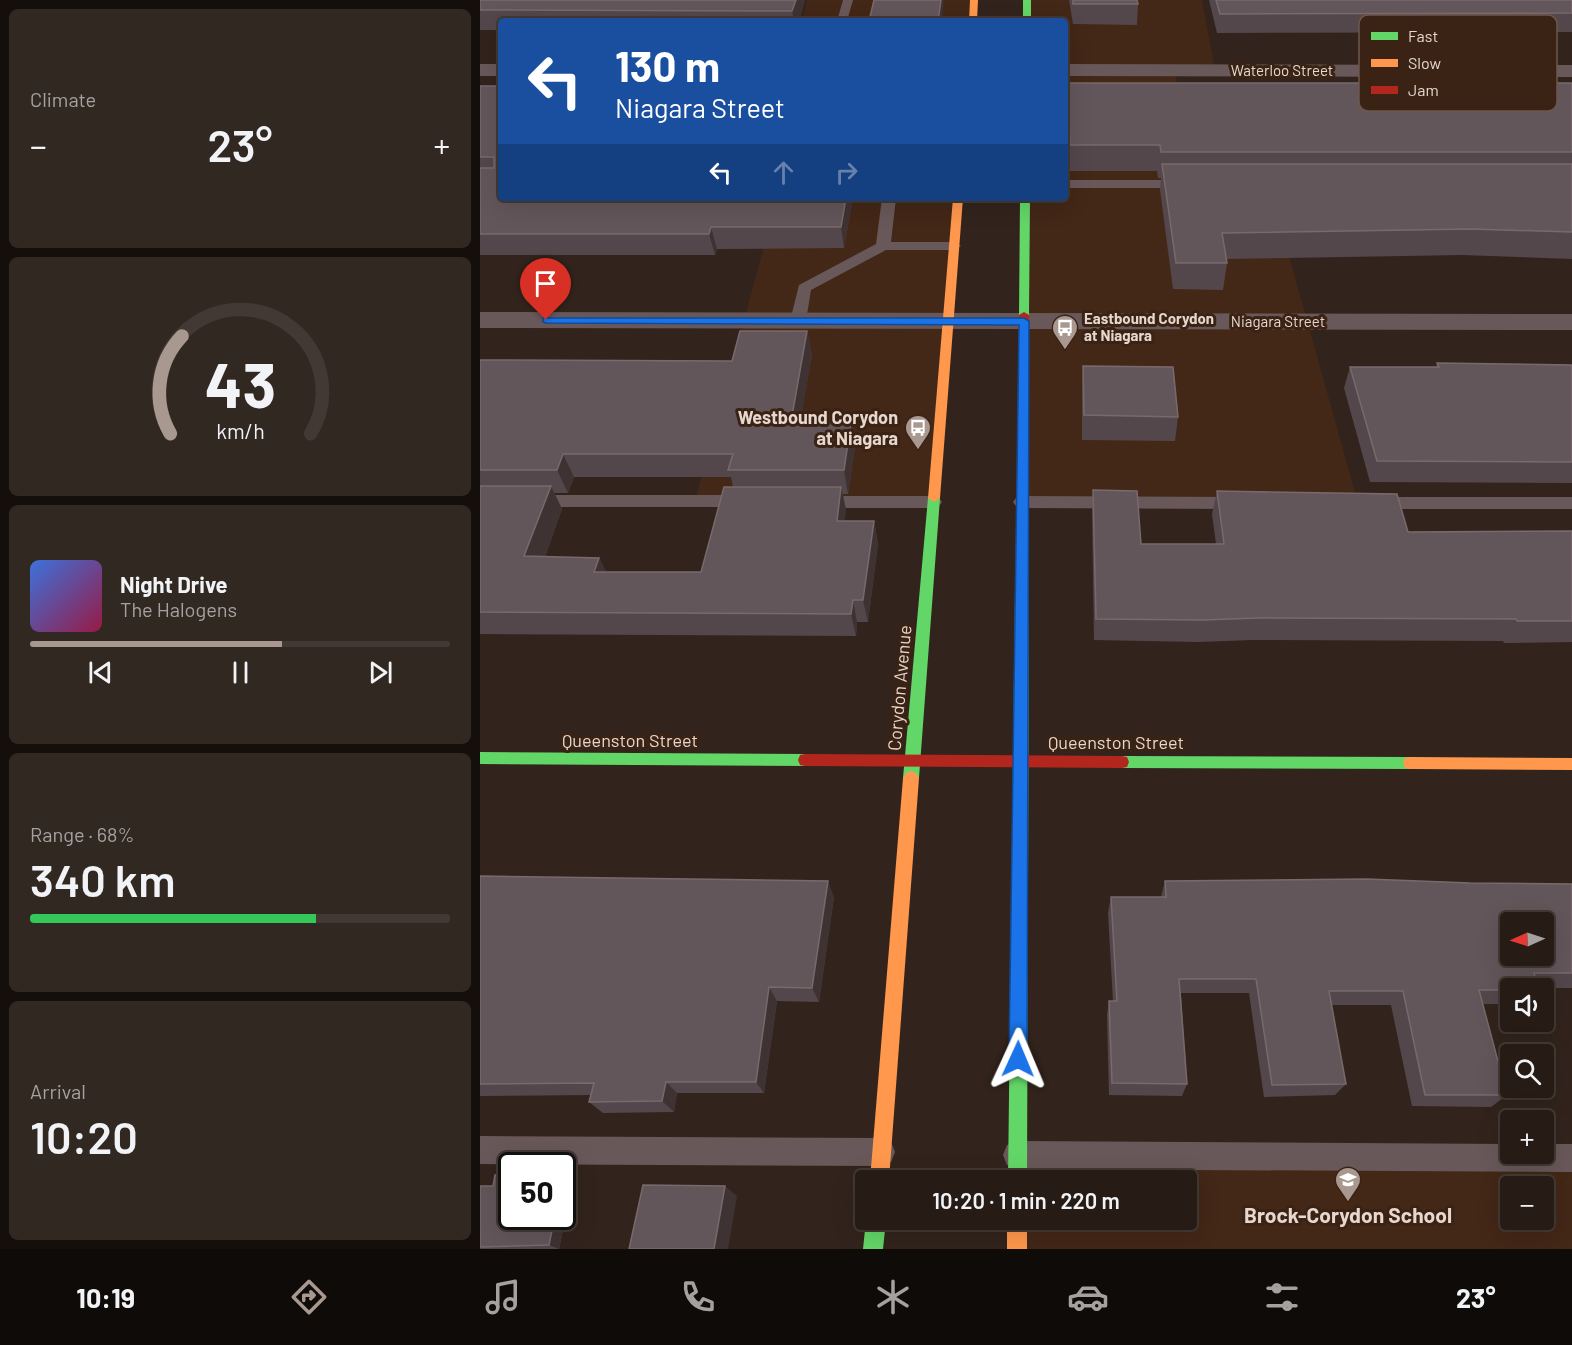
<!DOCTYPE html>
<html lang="en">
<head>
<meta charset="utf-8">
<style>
	:root { --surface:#261b15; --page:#322822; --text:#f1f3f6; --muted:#a4a1a0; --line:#423934; --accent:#a89890 }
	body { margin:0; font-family:Barlow,sans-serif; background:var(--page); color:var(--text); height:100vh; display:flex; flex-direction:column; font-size:22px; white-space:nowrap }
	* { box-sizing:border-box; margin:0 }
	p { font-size:20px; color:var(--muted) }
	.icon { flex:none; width:33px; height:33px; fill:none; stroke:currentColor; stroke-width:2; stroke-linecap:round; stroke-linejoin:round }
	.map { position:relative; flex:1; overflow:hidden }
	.panel { display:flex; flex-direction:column; gap:9px; padding:9px; background:#150f0c; width:480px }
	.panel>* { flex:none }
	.top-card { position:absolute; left:18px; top:18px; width:570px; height:183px; border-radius:6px; box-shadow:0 6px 24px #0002,0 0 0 2px var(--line); background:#1a4fa0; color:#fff; overflow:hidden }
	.needle { width:39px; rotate:267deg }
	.buttons { position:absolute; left:1020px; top:912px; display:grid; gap:12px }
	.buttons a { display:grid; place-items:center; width:54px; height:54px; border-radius:6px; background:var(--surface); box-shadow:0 6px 24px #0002,0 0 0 2px var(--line); font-size:30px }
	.speed { position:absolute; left:18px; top:1152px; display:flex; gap:12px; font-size:30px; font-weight:700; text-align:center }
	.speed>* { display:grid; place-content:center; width:78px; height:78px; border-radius:50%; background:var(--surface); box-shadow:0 6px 24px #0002,0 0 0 2px var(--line); line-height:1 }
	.speed .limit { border:3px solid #111; border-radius:9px; background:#fff; color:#111 }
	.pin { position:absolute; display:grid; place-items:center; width:51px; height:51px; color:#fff; margin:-62px -26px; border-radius:50% 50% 50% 0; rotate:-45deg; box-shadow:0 0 6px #0007 }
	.pin .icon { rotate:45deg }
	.me { position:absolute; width:66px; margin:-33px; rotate:1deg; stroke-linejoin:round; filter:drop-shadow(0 0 4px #0008) }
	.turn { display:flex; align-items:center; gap:21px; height:126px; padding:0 18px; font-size:27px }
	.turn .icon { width:78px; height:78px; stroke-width:2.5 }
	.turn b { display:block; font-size:42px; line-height:51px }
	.lanes { display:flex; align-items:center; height:57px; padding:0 18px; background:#0003; justify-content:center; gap:30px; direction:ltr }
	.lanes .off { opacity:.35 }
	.big { font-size:45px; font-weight:600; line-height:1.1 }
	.panel .tile { flex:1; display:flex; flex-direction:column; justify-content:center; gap:9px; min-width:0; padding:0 21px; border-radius:9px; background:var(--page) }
	.panel .dial { align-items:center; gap:0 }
	.dial svg { height:156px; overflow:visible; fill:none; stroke:var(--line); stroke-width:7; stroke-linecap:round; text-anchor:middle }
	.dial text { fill:var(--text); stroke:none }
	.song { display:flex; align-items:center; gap:18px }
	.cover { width:72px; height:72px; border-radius:9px; background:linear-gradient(135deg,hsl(220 70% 55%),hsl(340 70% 35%)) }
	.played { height:6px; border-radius:3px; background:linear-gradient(90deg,var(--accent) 60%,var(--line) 60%) }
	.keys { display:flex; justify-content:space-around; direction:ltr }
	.heat { display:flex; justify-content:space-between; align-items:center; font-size:33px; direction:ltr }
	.charge { height:9px; border-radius:4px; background:linear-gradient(90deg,#34c759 68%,var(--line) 0) }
	.trip { position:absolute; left:375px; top:1170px; width:342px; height:60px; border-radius:6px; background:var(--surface); box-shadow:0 6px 24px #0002,0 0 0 2px var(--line); font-weight:600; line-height:60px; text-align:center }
	.menu { display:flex; height:96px; justify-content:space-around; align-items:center; background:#0f0b08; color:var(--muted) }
	.menu .icon { width:42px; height:42px }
	.menu .selected { color:var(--accent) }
	.menu b { font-size:27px; color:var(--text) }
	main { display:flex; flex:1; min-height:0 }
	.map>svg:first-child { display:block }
</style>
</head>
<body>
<main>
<section class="panel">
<div class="tile"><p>Climate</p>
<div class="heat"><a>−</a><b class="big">23°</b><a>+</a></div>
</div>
<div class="tile dial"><svg viewBox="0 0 100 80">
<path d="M14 69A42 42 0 1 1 86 69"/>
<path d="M14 69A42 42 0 0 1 20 19" stroke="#a89890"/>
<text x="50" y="56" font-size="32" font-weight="700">43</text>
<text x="50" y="72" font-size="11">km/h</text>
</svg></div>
<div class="tile">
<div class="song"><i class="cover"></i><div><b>Night Drive</b><p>The Halogens</p></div></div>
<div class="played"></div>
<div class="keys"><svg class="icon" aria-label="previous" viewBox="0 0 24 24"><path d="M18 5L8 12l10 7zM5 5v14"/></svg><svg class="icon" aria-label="pause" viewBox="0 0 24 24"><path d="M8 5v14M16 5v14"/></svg><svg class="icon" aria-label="next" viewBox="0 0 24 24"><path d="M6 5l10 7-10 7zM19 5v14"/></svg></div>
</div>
<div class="tile"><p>Range · 68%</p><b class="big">340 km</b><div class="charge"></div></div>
<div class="tile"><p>Arrival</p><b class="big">10:20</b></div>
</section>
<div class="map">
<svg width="1092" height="1249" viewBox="0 0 1092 1249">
	<rect width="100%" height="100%" fill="#32241c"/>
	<!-- built -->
	<path fill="#432717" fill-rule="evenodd" d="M327 0H494L493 21H322Z
		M547 0H722L735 70 695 71 715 183 789 184 878 503 542 502 545 198H585V21H547Z
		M297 198H478L453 502 215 501Z
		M537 1155 1092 1158V1249H537V1220H706V1180H537ZM1030 1186H1064V1220H1030Z"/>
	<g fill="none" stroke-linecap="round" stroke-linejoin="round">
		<!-- lane -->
		<path fill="#695859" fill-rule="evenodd" d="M363 0H373L367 21H357Z
			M585 180H705L712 184 705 188H585Z
			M402 198H416L411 242H474L481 246 474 250H406L331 290 326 321 323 324H313L310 321 319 285 396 244Z
			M0 495H267L273 497 276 501 273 505 267 507H0Z
			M339 496H453L459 498 462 502 459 506 453 508H339L333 506 330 502 333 498Z
			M542 496 759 497 765 499 768 503 765 507 759 509 542 508 536 506 533 502 536 498Z
			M893 497H1092V509H893L887 507 884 503 887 499Z
			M0 1136 401 1138 411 1142 415 1152 411 1162 401 1166 0 1164Z
			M537 1141 1030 1144V1154H1064V1144H1092V1172L537 1169 527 1165 523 1155 527 1145Z"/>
		<!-- street -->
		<path fill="#695859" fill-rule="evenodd" d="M0 64H21V76H0Z
			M585 64 1092 65V77L585 76Z
			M0 312 1092 314V330L0 328Z"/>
		<!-- fast -->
		<path fill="#63d668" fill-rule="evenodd" d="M543 0H551V21H543Z
			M540 198H550L549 315 544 318 539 315Z
			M454 494 460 498 439 778 436 783 431 785 426 783 423 778 448 498Z
			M542 589 549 594 547 1180H528L535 594Z
			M0 752 325 754 330 755 332 760 330 765 325 766 0 764Z
			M642 756 930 757 935 758 937 763 935 768 930 769 642 768 637 767 635 762 637 757Z
			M386 1220H406L403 1249H383Z"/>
		<!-- slow -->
		<path fill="#ff974d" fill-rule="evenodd" d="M490 0H498L497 21H489Z
			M473 198H483L460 498 454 502 448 498Z
			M930 757 1092 758V770L930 769 925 768 923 763 925 758Z
			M431 771 436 773 439 778 409 1180H390L423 778 426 773Z
			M527 1220H547V1249H527Z"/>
		<!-- jam -->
		<path fill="#b3261e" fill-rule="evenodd" d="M544 312 549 315V594L542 599 535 594 539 315Z
			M325 754 642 756 647 757 649 762 647 767 642 768 325 766 320 765 318 760 320 755Z"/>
	</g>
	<!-- wall -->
	<path fill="#53474c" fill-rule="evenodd" d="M0 0H328H325L319 21H21V30H0Z
		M589 0H657L658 4 657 25 593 24Z
		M729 0H1092V32L737 33Z
		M587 83H1092V259L982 255 747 259V263L743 290 693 289 680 190 681 178H678L677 171H589L586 108Z
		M0 86 373 198 364 248 237 249 235 255H0Z
		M327 331 332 355 321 416 376 440 368 494H363L366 510 364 521H394L398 544 388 622H377L376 636 0 634V360L252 361ZM94 477H251L253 487 221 572H126L119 558 65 557 82 509 74 493H88Z
		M957 363 1092 365V483L890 482 864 388 870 367H956Z
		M603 366 698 417 695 441 602 440V390Z
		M613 490 661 544H736L732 514 737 491 928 532 1092 531V642L1024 643 1023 641 772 640 718 642 614 640 612 513Z
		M0 876 354 897 339 1002 297 1001 284 1093H197L194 1112 123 1113 109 1102 111 1095 0 1096Z
		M685 881 1092 884V988H1030V1004H1003L1027 1095 1011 1107 932 1106 911 1005H851L866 1084 855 1095 784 1097 769 993H701L707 1084 702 1096 629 1095 627 1015 629 1001H633L628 913 631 897H681Z
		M84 1173 94 1179 79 1249H0V1186H13Z"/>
	<!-- shaded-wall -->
	<path fill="#3f3233" d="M316 0H325L319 21H314L312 11Z
		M461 0H464L462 21H458Z
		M366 198H373L364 248 361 227Z
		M231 227 237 249 235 255 229 234Z
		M327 331 332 355 317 440 312 416Z
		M372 416 376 440 368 494 364 470Z
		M83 454 94 477 88 493 77 470Z
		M71 486 82 509 57 579 44 556Z
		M361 487 366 510 361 544 357 521Z
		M394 521 398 544 388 622 383 600Z
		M119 558 130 580 114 572Z
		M373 600 377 622 376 636 371 614Z
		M348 881 354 897 339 1002 332 988Z
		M289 987 297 1001 284 1093 276 1082Z
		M186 1082 197 1093 194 1112 182 1101Z
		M84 1173 94 1179 79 1249 69 1245 75 1216H82V1182Z
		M245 1186 257 1196 248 1249H234Z"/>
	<!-- building -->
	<path fill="#63565a" stroke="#786a6c" stroke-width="1.5" fill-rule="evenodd" d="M0 0H316L312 11 0 10Z
		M394 0H461L458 21H389Z
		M593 0H657L658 4H593Z
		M736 0H1092V13L740 14Z
		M587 83H1092V152H681L680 145H590Z
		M0 86H21V198H366L361 227H231L229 234H0V168H14V157H0Z
		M682 164H1092V232L991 229 742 233 747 263H696Z
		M260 331H327L312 416H372L364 470H248L253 454H83L77 470H0V360L252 361Z
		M957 363 1092 365V462L897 461 870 367H959Z
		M603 366 693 367 698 417 604 415Z
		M0 486H71L44 556 119 558 114 572H221L244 487H361L357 521H394L383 600H373L371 614 0 612Z
		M613 490 657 491 661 544H744L737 491 917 494 928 532 1092 531V621H1037L1036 619 778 618 723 620 616 619Z
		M0 876 348 881 332 988 289 987 276 1082H186L182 1101 109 1102 114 1083 0 1084Z
		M887 879 990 883 1092 884V973H1054L1058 988H1030V990H999L1027 1095H945L923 991H849L866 1084 792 1085 776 979H699L707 1084 632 1083 629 1001H637L631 897H686L685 881ZM1030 922H1064V956H1030Z
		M32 1174V1216H75L69 1245 0 1247V1186H13L15 1175Z
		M163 1185 245 1186 234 1249H149Z"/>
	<!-- route -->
	<path fill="#1a73e8" stroke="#114b97" stroke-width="1.5" d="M63 318H544L549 321 547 1059 545 1066 538 1068 532 1066 529 1059 539 325 66 323 63 322Z"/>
	<!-- icons -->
	<defs>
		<symbol id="bus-pin" viewBox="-11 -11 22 30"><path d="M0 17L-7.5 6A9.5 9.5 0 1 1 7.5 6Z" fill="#a89890" stroke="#3a2214"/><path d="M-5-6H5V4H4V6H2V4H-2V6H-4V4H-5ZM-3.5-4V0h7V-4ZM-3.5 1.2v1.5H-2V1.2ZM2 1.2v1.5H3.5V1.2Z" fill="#fff"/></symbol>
		<symbol id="school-pin" viewBox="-11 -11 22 30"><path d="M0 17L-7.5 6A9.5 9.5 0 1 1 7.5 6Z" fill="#a89890" stroke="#3a2214"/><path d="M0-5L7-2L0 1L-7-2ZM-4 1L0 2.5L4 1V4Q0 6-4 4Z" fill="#fff"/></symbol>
	</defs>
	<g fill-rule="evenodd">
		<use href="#bus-pin" x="570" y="313" width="30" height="40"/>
		<use href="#bus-pin" x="423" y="413" width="30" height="40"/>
		<use href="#school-pin" x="853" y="1165" width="30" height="40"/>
	</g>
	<g text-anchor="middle" stroke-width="6" stroke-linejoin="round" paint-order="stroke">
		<!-- far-street labels -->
		<g font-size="15" fill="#e7d7ce" stroke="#3a2214">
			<text x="802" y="76">Waterloo Street</text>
			<text x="798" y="327">Niagara Street</text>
		</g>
		<!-- far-poi labels -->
		<g font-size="15" font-weight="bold" fill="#e7d7ce" stroke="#3a2214" text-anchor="start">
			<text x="604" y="324">Eastbound Corydon<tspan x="604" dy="17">at Niagara</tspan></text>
		</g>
		<!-- poi labels -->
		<g font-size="18" font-weight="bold" fill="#e7d7ce" stroke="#3a2214" text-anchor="end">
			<text x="418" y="424">Westbound Corydon<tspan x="418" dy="21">at Niagara</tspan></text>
		</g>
		<!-- street labels -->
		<g font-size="18" fill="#e7d7ce" stroke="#3a2214">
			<text transform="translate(420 688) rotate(-85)" y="6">Corydon Avenue</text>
			<text x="150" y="747">Queenston Street</text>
			<text x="636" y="749">Queenston Street</text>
		</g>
		<!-- near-poi labels -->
		<g font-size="21" font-weight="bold" fill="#e7d7ce" stroke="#3a2214">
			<text x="868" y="1223">Brock-Corydon School</text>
		</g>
	</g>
	<!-- legend -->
	<rect x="879" y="15" width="198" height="96" rx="9" fill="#3a2214" stroke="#6e584c" stroke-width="1.5"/>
	<rect x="891" y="32" width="27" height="8" fill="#63d668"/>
	<rect x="891" y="59" width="27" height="8" fill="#ff974d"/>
	<rect x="891" y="86" width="27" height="8" fill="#b3261e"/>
	<g font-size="16" fill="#e7d7ce">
		<text x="928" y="42">Fast</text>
		<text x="928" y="69">Slow</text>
		<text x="928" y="96">Jam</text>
	</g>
</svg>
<div class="buttons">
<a><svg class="needle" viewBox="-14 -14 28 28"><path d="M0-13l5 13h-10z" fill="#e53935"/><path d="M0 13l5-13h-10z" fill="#a4a1a0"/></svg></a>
<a><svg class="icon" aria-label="sound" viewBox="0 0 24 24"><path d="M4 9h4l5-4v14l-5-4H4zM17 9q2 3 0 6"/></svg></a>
<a><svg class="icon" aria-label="search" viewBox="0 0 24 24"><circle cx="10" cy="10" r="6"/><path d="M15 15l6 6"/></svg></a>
<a>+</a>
<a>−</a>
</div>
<div class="speed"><div class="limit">50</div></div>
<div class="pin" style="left:66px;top:320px;background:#d93025"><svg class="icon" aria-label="arrive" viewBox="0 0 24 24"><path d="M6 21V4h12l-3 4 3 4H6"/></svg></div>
<svg class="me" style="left:538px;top:1059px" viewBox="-20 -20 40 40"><path d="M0-17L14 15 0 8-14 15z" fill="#1a73e8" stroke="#fff" stroke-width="4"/></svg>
<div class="trip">10:20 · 1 min · 220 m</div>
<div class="top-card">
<div class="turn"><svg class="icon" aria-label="left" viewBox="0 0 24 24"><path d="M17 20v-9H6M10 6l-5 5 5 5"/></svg><div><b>130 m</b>Niagara Street</div></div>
<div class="lanes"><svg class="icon" aria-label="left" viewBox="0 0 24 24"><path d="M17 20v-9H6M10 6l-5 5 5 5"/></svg><svg class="icon off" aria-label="ahead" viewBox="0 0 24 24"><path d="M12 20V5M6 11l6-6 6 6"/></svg><svg class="icon off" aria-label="right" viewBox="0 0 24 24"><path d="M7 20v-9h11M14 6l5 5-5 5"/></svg></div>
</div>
</div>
</main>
<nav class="menu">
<b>10:19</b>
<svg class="icon selected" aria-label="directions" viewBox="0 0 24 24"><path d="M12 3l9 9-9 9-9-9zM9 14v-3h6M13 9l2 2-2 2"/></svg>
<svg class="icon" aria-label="music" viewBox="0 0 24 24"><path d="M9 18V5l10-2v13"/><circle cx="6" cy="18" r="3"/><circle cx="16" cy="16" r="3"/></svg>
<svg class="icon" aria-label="phone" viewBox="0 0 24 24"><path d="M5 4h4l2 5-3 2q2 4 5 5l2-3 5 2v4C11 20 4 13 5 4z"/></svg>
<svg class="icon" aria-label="climate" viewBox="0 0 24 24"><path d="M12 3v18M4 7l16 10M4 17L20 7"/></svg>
<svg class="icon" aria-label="car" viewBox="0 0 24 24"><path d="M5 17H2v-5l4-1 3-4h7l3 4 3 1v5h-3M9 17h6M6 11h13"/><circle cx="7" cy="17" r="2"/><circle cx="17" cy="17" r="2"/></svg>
<svg class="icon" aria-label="filters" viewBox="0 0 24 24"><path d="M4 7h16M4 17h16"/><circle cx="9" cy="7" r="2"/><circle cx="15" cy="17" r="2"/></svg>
<b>23°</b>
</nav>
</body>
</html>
